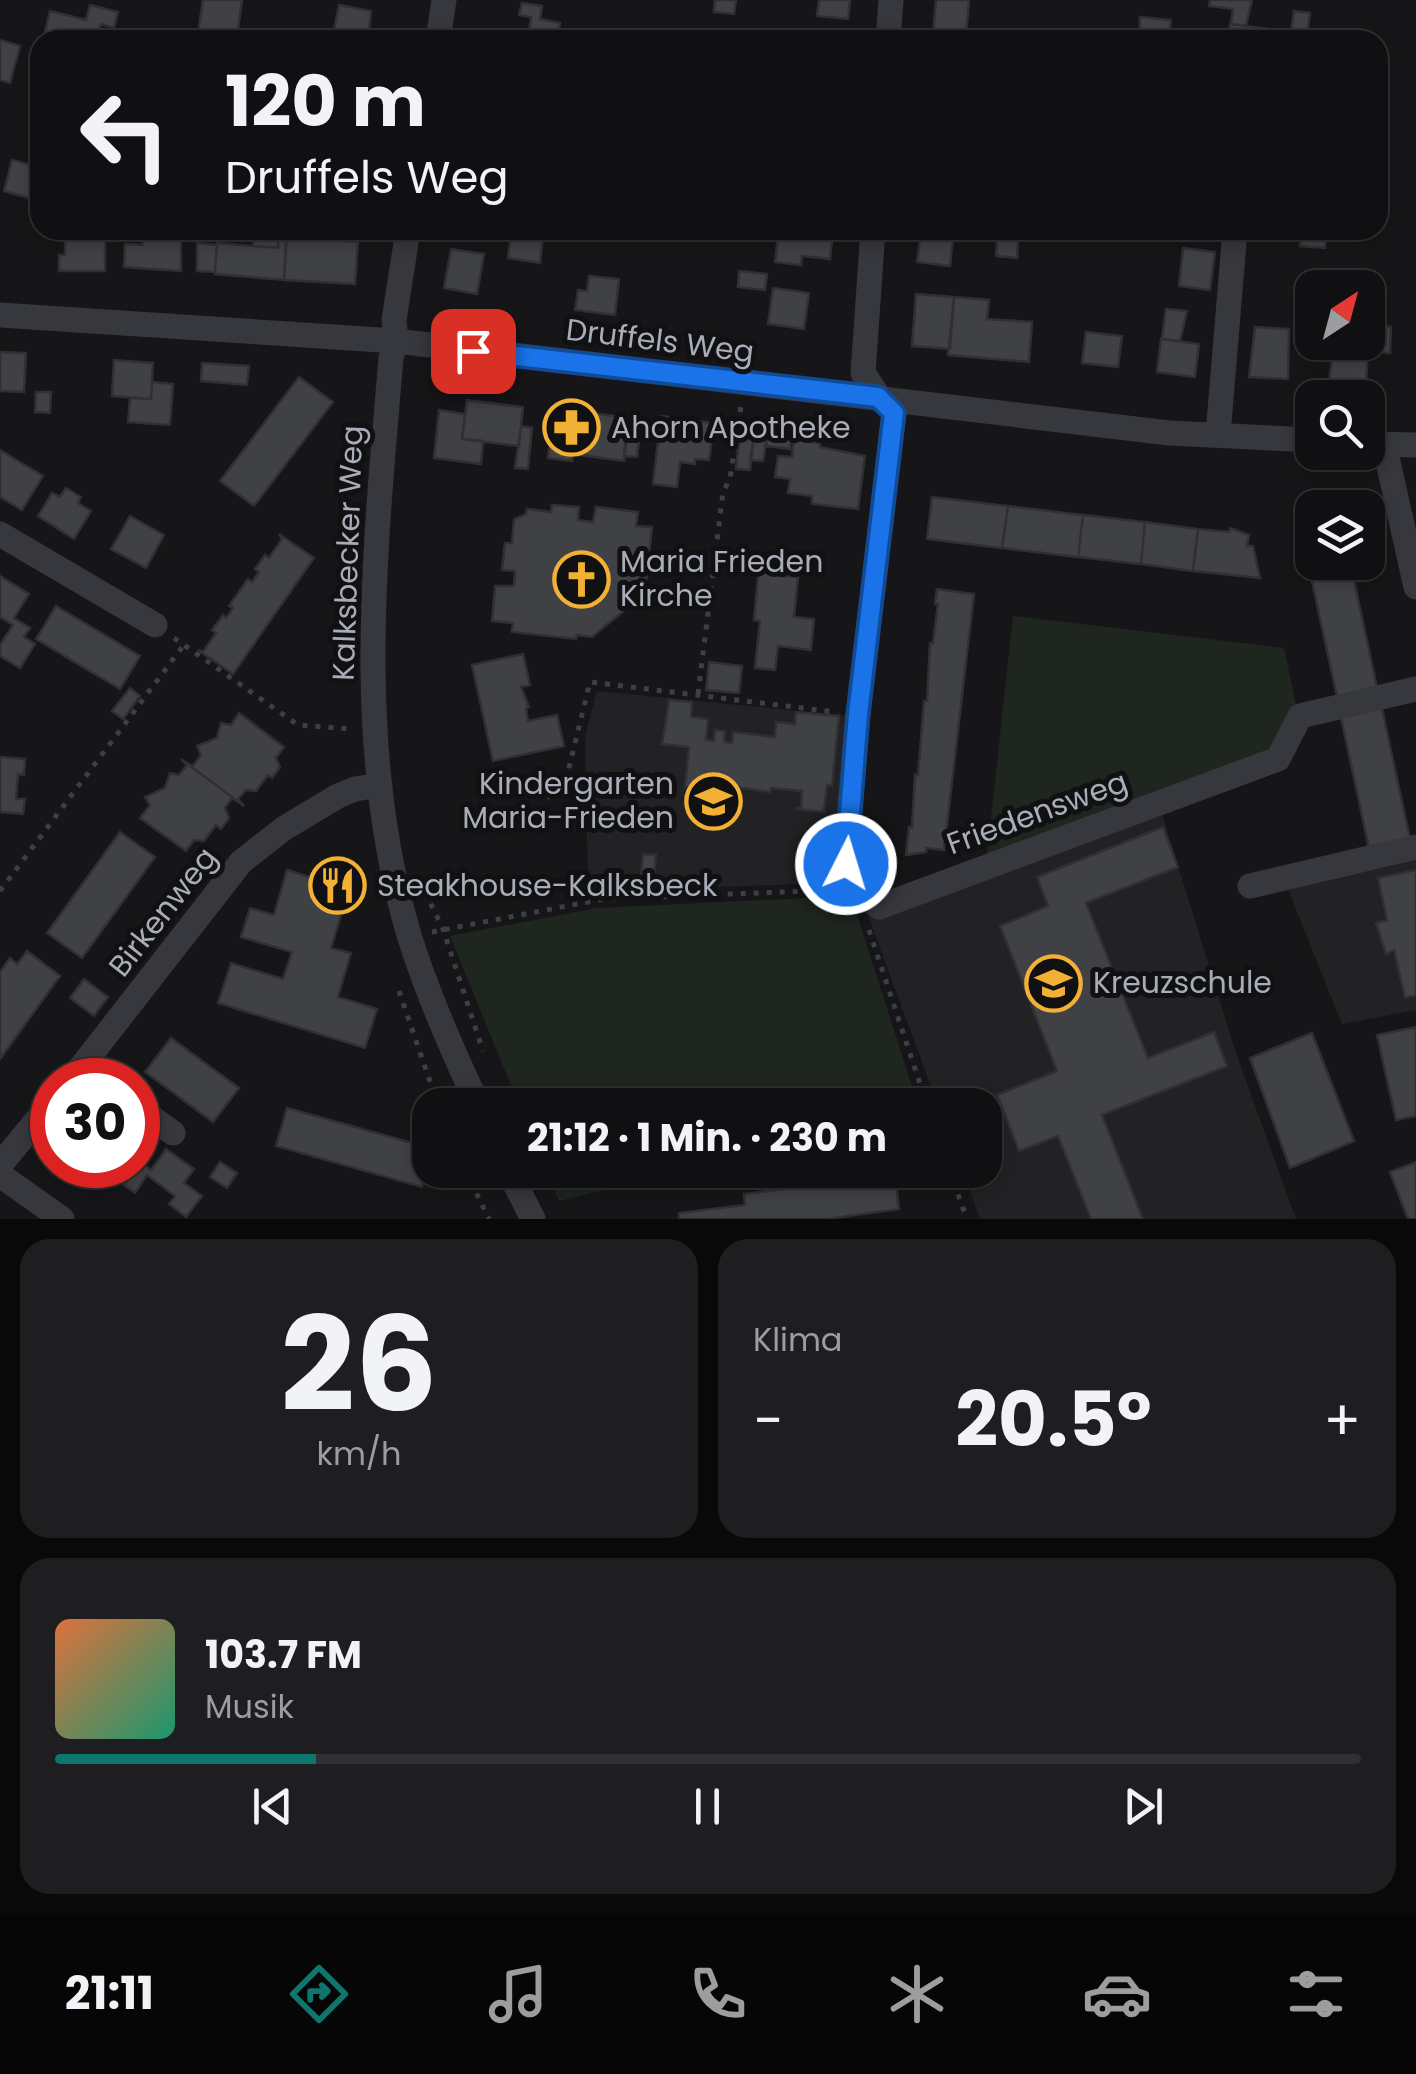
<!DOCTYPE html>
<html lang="de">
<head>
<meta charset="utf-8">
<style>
	:root { --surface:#101012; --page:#1e1e20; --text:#f1f3f6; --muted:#9c9d9f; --line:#303032; --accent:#0f766e }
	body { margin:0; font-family:Poppins,sans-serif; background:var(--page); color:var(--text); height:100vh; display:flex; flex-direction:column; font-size:38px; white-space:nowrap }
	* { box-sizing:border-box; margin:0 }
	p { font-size:32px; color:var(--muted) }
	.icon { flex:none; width:55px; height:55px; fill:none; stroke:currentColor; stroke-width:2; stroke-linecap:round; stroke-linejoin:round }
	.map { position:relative; height:1219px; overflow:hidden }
	.drawer { display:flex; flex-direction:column; gap:20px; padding:20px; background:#09090a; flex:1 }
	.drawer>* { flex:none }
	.banner { position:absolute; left:30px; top:30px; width:1358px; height:210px; border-radius:30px; box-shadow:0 5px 15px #0003,0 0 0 2px var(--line); background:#101012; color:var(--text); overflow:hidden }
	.needle { width:65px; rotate:36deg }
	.tools { position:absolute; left:1295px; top:270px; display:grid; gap:20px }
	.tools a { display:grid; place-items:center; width:90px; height:90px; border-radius:20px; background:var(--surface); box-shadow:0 5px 15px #0003,0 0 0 2px var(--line); font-size:50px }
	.speed { position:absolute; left:30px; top:1058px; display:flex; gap:20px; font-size:50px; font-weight:700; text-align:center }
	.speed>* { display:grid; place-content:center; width:130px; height:130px; border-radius:50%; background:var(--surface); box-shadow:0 5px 15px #0003,0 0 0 2px var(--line); line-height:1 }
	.speed .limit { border:15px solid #d22; background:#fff; color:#111 }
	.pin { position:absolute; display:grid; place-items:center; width:85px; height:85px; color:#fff; margin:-42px; border-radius:20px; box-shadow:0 5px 15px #0006 }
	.me { position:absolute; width:110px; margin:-55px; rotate:5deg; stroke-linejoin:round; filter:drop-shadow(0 0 8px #0008) }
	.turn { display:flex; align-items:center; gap:35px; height:210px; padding:0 30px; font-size:45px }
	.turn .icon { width:130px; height:130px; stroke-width:2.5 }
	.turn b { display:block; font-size:70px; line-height:85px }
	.big { font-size:75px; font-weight:700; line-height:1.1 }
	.drawer .tile { flex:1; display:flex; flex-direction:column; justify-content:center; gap:15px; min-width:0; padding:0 35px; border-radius:30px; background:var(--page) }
	.drawer .dial { align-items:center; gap:0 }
	.dial b { font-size:130px; line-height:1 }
	.song { display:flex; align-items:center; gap:30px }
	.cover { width:120px; height:120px; border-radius:15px; background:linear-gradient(135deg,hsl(20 70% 55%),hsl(160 70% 35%)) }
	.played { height:10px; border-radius:5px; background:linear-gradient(90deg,var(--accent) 20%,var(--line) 20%) }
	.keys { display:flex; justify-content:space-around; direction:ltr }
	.heat { display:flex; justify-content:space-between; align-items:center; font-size:55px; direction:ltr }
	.drawer .tiles { flex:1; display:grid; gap:20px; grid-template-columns:1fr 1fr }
	.tile:last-child { grid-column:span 2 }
	.trip { position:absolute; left:412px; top:1088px; width:590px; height:100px; border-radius:30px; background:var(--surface); box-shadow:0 5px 15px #0003,0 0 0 2px var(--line); font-weight:700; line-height:100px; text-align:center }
	.dock { display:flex; height:160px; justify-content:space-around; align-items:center; background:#060607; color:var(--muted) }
	.dock .icon { width:70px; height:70px }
	.dock .active { color:var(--accent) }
	.dock b { font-size:45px; color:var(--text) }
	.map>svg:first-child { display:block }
</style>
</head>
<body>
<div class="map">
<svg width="1416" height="1219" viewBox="0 0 1416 1219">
	<rect width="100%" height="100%" fill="#161618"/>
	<!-- built -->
	<path fill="#222225" d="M597 691 849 716 834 866 826 883 588 892 585 736Z
		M1162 814 1236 1053 1296 1219H980L962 1170H985V1105H938L867 913Z
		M1416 855V1010L1342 1024 1286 884Z"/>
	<!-- green -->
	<path fill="#1e261f" d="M1013 616 1284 648 1298 714 1277 757 986 864Z
		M851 896 918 1105H519L450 936 597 908Z
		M546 1170H687L559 1201Z"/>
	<!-- building -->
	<path fill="#404145" stroke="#303034" stroke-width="2.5" d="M203 0H242L237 36 249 40H222V36L198 33Z
		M715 0H736L734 14 714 12Z
		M819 0H850L848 19 817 16Z
		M936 0H969L966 37 933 34Z
		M1210 0H1252L1246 26 1231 24 1233 9 1209 6Z
		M522 3 542 6 540 19 560 23 557 37 529 32 531 17 519 15Z
		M90 5 118 12 114 28 101 24 97 40H43L50 11 86 20Z
		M339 5 371 11 368 40H332Z
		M1294 11 1310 13 1307 34 1291 32Z
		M1140 17 1171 20 1169 40 1139 38Z
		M1230 24 1269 29 1268 40H1228Z
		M774 33 819 35V40H773Z
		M0 40 20 46 10 83 0 80Z
		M40 152V201L4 191 12 160 36 166Z
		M803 230H833L830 259 802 256 801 265 775 262 778 236 802 239Z
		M921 230H954L950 266 917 262Z
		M998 230H1019L1017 258 996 256Z
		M511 231 543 236 540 263 508 258Z
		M254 233 279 235 278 248 253 246Z
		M1301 233 1326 235 1325 248 1300 246Z
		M279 235H287L284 280 215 274 217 243 278 248Z
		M65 237H105V271H59V255H65Z
		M286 238 358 242 355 284 284 280Z
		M143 240 181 241V271L124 267 125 244 143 245Z
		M197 243 217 245 215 272 197 271Z
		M1183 248 1215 252 1210 290 1179 286Z
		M451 249 484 254 477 294 444 288Z
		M739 271 767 274 765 290 738 287Z
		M589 276 619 279 615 315 575 310 578 290 587 291Z
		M773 288 809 293 804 329 768 324Z
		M916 294 954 297 950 349 912 346Z
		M954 297 989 300 987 319 1032 322 1029 362 948 355Z
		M1166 309 1187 311 1180 341 1162 339Z
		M1299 320 1312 321 1311 349 1297 348Z
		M1378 326 1391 327 1390 353 1377 352Z
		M1255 327 1289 329 1288 379 1249 377Z
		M1086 332 1122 336 1118 367 1082 363Z
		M1161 339 1199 344 1195 377 1157 372Z
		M1334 342H1366L1365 350H1368L1366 384 1329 382Z
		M0 352 26 353 24 392 0 391Z
		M114 360 153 363 151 399 112 396Z
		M202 363 249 366 247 385 201 381Z
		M299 377 333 402 254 506 220 481Z
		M152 382 173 384 170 425 128 422 130 398 151 399Z
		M36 392H51L50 413 35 412Z
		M467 400 523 407 519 446 462 439Z
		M554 408 629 418 624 461 573 454 572 461 548 458Z
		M439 410 465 414 462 439 483 441 481 464 434 458Z
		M661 416 714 423 709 460 695 459V464L680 462 677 487 653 484Z
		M768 424 792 426 790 449 766 446Z
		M521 426 532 428 528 469 515 468Z
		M627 431 640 432 637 457 624 456Z
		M740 434 754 435 750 470 736 469Z
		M754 435 767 437 763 461 750 460Z
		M794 440 820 443V447L865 456 858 509 812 504V496L788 493 790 479 775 477 778 456 792 457Z
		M0 450 43 476 22 510 0 497Z
		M66 488 81 497 78 503 91 511 74 539 38 516 52 493 60 497Z
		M932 497 1008 506 1002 548 927 539Z
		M552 505 579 507 578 520 593 522 596 507 638 512 636 526 652 527 645 596 628 594 626 609 592 637 577 635 576 639 512 632 513 623 492 621 495 586H514L515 571 502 570 505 543H512L514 519 526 514 527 509 551 512Z
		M1008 506 1083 515 1078 557 1002 548Z
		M1083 515 1145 522 1141 564 1078 557Z
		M130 516 164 535 146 568 111 549Z
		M1145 522 1198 529 1193 571 1141 564Z
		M1230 528 1249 535 1247 546H1253L1260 578 1193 571 1198 529 1230 532Z
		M1312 529V562H1350L1378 692 1338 701 1301 531Z
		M279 534 314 558 233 674 198 650 203 652 216 633 212 630 223 615 226 618 233 608 229 606 248 579 252 582 259 572 255 569 265 555 269 558 282 539Z
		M759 566 779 568V575L798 577 794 617 814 619 811 650 778 646 775 670 755 668 760 621 754 620Z
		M0 576 29 594 14 618 30 628 24 637 35 644 20 668 0 656V645L13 625 0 617Z
		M937 589 974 594 944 850 926 848V852L906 855 909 827 912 828 915 774 918 775 924 701H927L930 643H933L938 604H935Z
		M56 606 140 656 120 689 36 639Z
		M523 654 530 685 521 687 529 707 526 708 528 721 557 715 564 746 493 761 472 665Z
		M709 662 742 666 739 693 706 690Z
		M130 688 140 696 123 719 112 711Z
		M669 700 692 702 691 717 708 719 706 740 714 741 715 730 725 731 724 742 732 743 733 732 775 737 776 722 795 724 796 712 839 716 832 786 827 785 824 812 795 809 801 808 802 791 771 788 770 792 729 786 728 796 699 793V789L685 787 689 747 662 744Z
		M1381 704 1410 839 1369 848 1340 713Z
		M239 713 284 747 276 758 280 767 272 778 268 775 256 791 246 790 238 799 244 806 185 762 193 766 201 755 197 746 217 738 221 723 231 725Z
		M0 757 25 759 24 775 18 774 16 799H25L23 814 0 812Z
		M181 759 240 803 232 798 225 808 229 818 221 829 216 825 204 841 194 840 186 851 140 818 150 805 145 797 165 788 170 773 179 775 187 765Z
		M1163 827 1178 867 1086 903 1148 1058 1214 1032 1227 1066 1102 1115 1143 1219H1091L1058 1136 1019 1151 997 1095 1057 1071 1000 926 1048 906 1037 877Z
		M120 832 155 857 82 958 47 933Z
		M643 854 656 855 654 876 641 875Z
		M287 870 349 889 331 948 351 953 338 997 377 1009 365 1048 218 1003 231 963 283 979 292 952 241 937 250 908 274 915Z
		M1416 870V995L1405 998 1394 950 1386 954 1376 923 1387 920 1378 878Z
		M27 951 60 976 0 1059V972L10 958 17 964Z
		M84 979 108 997 94 1016 70 998Z
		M1416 1027V1116L1396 1120 1377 1035Z
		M1312 1033 1354 1141 1290 1168 1250 1058Z
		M171 1038 239 1088 213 1122 145 1072Z
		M287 1108 430 1148 422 1187 276 1146Z
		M166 1149 194 1169 184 1183 202 1196 186 1217 169 1204 175 1196 147 1175 135 1193 124 1185 141 1162 151 1170Z
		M220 1162 237 1173 227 1188 210 1177Z
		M1416 1162V1219H1408L1390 1172Z
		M852 1170H894L899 1209 827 1219H679V1213L745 1205 744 1194 815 1185 814 1175Z"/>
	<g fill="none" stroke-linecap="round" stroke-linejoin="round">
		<!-- path -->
		<path stroke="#3d3f44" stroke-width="5" stroke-dasharray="5 8" stroke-linecap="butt" d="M174 638 298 725 350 729
			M345 650 342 566 350 554
			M698 694 723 492 730 479 741 406
			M547 798 565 784 590 682 835 712
			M0 891 183 646
			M425 892 443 929 483 1051
			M869 930 927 1105
			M432 932 603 899 833 890
			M399 991 438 1105
			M465 1170 489 1219
			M949 1170 967 1219"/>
		<!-- minor -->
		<path stroke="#37383d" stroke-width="25" d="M438 40 444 0
			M888 40 891 0
			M408 230 394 320 396 341 391 358C375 549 353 748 409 935 427 993 452 1050 478 1105
			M873 230 863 373 879 397 894 413 858 715 845 863 856 889 879 907 1278 759 1300 716 1416 689
			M0 315 396 341 1169 433 1312 440
			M1218 435 1235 230
			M1371 444 1416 445
			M1384 444 1416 587
			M0 534 155 625
			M1250 886 1416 847
			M71 1080 241 862 283 829 338 796 355 789 380 785
			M138 1108 173 1133
			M0 1165 52 1102
			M508 1170 533 1219
			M0 1175 62 1219"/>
	</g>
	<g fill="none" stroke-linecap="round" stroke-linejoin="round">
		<defs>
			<path id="route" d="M473 351 878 397 894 413 858 714 846 864"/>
		</defs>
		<!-- route casing -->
		<use href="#route" stroke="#114b97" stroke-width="25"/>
		<!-- route -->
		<use href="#route" stroke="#1a73e8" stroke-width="18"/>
	</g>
	<!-- icons -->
	<defs>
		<symbol id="pharmacy-ring" viewBox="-11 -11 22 22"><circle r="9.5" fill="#111113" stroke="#f2b134" stroke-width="1.5"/><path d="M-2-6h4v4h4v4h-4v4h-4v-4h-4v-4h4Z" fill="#f2b134"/></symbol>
		<symbol id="church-ring" viewBox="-11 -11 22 22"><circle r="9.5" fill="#111113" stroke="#f2b134" stroke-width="1.5"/><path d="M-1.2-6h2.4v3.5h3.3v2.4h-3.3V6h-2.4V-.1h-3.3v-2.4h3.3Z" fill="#f2b134"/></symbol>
		<symbol id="school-ring" viewBox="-11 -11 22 22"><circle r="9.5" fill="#111113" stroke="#f2b134" stroke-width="1.5"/><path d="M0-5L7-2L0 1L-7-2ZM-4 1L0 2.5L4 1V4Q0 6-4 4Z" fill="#f2b134"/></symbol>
		<symbol id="restaurant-ring" viewBox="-11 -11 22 22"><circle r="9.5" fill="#111113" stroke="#f2b134" stroke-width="1.5"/><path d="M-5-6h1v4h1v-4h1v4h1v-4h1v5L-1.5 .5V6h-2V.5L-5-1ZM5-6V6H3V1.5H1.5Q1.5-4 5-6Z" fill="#f2b134"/></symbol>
	</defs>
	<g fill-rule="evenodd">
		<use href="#pharmacy-ring" x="540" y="396" width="63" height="63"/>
		<use href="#church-ring" x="550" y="548" width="63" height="63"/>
		<use href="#school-ring" x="682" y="770" width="63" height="63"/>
		<use href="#restaurant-ring" x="306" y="854" width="63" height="63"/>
		<use href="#school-ring" x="1022" y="952" width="63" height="63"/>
	</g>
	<g text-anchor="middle" stroke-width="10" stroke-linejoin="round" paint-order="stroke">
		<!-- street labels -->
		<g font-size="30" fill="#a8adb8" stroke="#111113">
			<text transform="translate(660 341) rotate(7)" y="10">Druffels Weg</text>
			<text transform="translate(348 553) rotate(-88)" y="10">Kalksbecker Weg</text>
			<text transform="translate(1037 813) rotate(-20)" y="10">Friedensweg</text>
			<text transform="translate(163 912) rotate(-52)" y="10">Birkenweg</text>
		</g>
		<!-- poi labels -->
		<g font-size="30" fill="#a8adb8" stroke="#111113" text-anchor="start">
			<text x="611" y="438">Ahorn Apotheke</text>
			<text x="620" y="572">Maria Frieden<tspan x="620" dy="34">Kirche</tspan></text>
			<text x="674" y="794" text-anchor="end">Kindergarten<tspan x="674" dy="34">Maria-Frieden</tspan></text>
			<text x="377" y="896">Steakhouse-Kalksbeck</text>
			<text x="1093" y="993">Kreuzschule</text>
		</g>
	</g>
</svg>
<div class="tools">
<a><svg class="needle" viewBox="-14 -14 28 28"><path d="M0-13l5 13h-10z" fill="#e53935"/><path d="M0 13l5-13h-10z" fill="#9c9d9f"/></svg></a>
<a><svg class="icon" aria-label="search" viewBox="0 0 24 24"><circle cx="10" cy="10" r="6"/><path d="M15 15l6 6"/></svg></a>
<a><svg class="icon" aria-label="layers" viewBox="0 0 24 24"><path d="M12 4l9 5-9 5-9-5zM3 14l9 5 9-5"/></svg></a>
</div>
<div class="speed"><div class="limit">30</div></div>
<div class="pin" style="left:473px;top:351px;background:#d93025"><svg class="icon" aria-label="arrive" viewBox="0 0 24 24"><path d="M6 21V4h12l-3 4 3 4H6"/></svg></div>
<svg class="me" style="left:846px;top:864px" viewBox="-20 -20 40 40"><circle r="17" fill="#1a73e8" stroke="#fff" stroke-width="3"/><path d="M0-11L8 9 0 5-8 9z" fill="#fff"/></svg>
<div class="trip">21:12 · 1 Min. · 230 m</div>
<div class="banner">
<div class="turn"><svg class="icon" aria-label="left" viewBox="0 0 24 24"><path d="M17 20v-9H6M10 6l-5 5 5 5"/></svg><div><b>120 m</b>Druffels Weg</div></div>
</div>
</div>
<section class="drawer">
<div class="tiles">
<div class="tile dial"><b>26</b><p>km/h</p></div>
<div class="tile"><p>Klima</p>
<div class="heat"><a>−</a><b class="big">20.5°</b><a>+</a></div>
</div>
<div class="tile">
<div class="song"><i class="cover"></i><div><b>103.7 FM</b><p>Musik</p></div></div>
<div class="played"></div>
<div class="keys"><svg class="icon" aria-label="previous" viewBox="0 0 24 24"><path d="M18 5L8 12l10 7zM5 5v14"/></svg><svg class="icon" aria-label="pause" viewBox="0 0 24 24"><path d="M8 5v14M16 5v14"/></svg><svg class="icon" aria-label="next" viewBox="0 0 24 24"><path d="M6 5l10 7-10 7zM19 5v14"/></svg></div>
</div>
</div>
</section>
<nav class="dock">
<b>21:11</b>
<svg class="icon active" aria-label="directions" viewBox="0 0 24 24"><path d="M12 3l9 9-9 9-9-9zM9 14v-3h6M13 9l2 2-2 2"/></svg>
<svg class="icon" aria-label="music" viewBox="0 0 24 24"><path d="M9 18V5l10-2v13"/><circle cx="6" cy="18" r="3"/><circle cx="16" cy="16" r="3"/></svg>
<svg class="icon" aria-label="phone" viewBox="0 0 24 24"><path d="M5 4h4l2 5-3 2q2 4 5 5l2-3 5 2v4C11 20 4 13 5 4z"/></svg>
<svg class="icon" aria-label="climate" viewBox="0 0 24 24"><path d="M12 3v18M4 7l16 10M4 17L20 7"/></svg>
<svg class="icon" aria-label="car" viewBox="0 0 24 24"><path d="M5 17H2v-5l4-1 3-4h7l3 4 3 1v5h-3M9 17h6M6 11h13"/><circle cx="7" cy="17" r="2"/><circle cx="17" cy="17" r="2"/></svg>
<svg class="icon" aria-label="filters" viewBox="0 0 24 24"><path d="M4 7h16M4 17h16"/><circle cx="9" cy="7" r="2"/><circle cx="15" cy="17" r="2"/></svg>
</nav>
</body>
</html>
